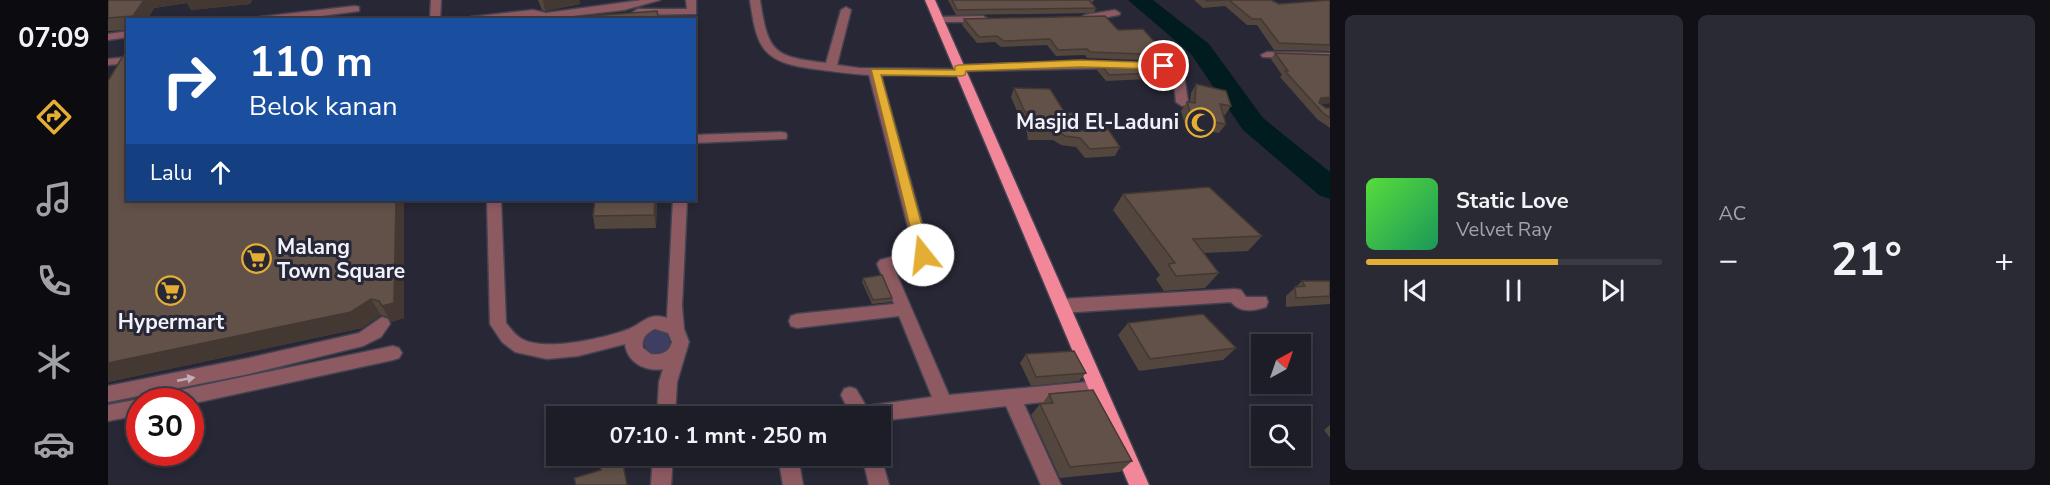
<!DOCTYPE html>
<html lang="id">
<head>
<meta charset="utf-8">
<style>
	:root { --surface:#1d1d28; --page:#2a2a34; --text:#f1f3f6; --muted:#a0a2a8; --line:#3b3b45; --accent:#e4ae35 }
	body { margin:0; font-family:"Nunito Sans",sans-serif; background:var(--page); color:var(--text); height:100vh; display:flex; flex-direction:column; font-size:22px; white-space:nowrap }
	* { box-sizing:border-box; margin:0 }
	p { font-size:20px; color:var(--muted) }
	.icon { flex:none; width:33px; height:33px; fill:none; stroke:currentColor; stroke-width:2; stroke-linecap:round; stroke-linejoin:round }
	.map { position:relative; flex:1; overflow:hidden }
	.drawer { display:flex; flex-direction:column; gap:15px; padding:15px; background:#101016; width:720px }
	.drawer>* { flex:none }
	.top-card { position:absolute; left:18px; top:18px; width:570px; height:183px; border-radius:0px; box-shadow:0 3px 9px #0003,0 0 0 2px var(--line); background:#1a4fa0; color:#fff; overflow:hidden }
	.needle { width:39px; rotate:40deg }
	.controls { position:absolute; left:1143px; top:334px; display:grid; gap:12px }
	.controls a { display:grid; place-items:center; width:60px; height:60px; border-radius:0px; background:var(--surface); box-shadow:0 3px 9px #0003,0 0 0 2px var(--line); font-size:30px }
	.speed { position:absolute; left:18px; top:388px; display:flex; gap:12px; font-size:30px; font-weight:700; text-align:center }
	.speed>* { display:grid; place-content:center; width:78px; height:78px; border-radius:50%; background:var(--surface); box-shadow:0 3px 9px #0003,0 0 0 2px var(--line); line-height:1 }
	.speed .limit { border:9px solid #d22; background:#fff; color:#111 }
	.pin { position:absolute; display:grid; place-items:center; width:51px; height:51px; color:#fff; margin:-26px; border:3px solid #fff; border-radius:50%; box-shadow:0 2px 6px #0007 }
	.me { position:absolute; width:66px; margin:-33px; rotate:344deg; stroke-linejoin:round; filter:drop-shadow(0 0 4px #0008) }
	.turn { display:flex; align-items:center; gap:21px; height:126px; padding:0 24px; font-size:27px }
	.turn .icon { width:78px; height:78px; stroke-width:2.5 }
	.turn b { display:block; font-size:42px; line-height:51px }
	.then { display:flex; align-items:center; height:57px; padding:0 24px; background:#0003; gap:12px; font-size:22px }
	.big { font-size:45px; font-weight:700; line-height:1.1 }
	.drawer .tile { flex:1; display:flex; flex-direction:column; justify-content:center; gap:9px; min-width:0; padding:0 21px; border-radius:9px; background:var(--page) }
	.song { display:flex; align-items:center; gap:18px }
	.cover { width:72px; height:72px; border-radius:9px; background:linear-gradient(135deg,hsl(110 70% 55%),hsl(150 70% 35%)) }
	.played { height:6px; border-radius:3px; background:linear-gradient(90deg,var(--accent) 65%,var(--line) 65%) }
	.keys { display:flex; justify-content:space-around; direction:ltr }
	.heat { display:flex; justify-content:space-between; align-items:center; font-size:33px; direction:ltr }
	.drawer .tiles { flex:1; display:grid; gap:15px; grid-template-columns:repeat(2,1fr) }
	.trip { position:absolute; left:438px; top:406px; width:345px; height:60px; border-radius:0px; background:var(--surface); box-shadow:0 3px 9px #0003,0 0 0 2px var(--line); font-weight:700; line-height:60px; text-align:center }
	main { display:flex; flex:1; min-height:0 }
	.tab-bar { display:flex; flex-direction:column; width:108px; justify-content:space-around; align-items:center; background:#0c0c10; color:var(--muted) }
	.tab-bar .icon { width:42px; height:42px }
	.tab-bar .on { color:var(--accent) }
	.tab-bar b { font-size:27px; color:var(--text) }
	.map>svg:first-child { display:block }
</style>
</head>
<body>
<main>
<nav class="tab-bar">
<b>07:09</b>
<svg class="icon on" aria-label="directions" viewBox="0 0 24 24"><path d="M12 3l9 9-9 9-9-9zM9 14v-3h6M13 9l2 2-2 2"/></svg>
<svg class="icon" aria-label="music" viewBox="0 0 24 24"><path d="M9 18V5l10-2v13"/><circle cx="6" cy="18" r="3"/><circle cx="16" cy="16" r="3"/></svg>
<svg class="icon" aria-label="phone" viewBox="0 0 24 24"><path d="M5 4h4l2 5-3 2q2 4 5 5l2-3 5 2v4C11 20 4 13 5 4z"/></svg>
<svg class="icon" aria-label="climate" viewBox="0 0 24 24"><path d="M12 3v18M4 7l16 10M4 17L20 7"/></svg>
<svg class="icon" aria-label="car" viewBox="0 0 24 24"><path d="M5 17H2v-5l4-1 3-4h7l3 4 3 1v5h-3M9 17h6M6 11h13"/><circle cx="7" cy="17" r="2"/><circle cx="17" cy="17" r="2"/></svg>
</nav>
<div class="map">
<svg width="1222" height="485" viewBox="0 0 1222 485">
	<rect width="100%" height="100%" fill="#272735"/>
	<!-- green -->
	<path fill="#3e3d62" d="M536 342a13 13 0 1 1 26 0a13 13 0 1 1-26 0Z"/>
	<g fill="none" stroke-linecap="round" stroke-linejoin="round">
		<!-- river -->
		<path fill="#001c1e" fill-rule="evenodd" d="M1020 0H1045L1101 44 1155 118 1222 172V199L1211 195 1135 130 1083 54Z"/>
		<defs>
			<path id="minor" d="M323 0H333L332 20H322Z
				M534 0H552L516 10 438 19 425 16 395 20H358L363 17 425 10 438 13Z
				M578 0H588V14L530 15 525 12 530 9H579Z
				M642 0H652C660 53 666 57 718 63L733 10 738 7 743 10 729 65 751 68 846 69 847 66 851 65 1008 62 1014 65 1008 68 858 71 857 75 853 76 773 75 823 255 820 259 786 268 841 395 979 382 985 384 988 390 985 396 979 398 916 404 953 485H933L898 406 772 421V417H744L733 395 736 389 742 387 748 389 758 406 824 397 791 316 689 328 683 326 681 321 683 316 689 314 786 304 769 264 772 260 806 251 761 75C742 74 724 71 706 69 655 62 649 50 642 0Z
				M247 6 251 7V11L183 20H147L152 17Z
				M1007 10 1012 13 1011 15 977 21 972 18 977 15Z
				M830 17 875 16 880 19 875 22H826L825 20Z
				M20 31V37L0 40V34Z
				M1159 52 1222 53V59L1155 57 1153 55Z
				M20 57V63L0 65V59Z
				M1044 63 1075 68 1080 102 1078 105 1074 106 1068 102 1065 73 1040 68 1038 66Z
				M673 132 678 133 679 136 678 139 586 143V135Z
				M379 200H393L398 323C403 329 408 336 414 339 437 352 498 338 521 329 535 323 541 312 559 318L565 200H579L574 306 576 329 581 342 569 382 567 417H549L551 382 555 369C537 372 519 362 517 344L470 356 439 359 407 352 394 342 382 324ZM547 329 560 333 564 342C561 353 553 355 543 354L535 348C533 338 539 333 547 329Z
				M1127 289 1133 290 1138 297H1158L1160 302 1158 307C1145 311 1132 313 1123 302L954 313 948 311 946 306 948 301 954 299Z
				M274 317 280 319 282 324 273 337 255 346 141 374 0 402V386L141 358 251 333Z
				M285 346 291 348 294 353 291 358 285 360 82 404V402H44L47 396 53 394Z
				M32 399 39 402H32V415L0 421V405Z
				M772 453 781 485H761L754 456H772Z
				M545 456H565L563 485H543Z
				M670 456H690L695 485H675Z"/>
			<path id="major" d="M817 0H827L1041 485H1021Z"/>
		</defs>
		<!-- minor casing -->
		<use href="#minor" stroke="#434351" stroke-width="3"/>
		<!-- major casing -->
		<use href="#major" stroke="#434351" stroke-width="3"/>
		<!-- minor -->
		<use href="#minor" fill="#8e5a62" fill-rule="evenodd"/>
		<!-- major -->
		<use href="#major" fill="#f3879a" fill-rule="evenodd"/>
	</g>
	<!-- wall -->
	<path fill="#53463e" d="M1 0H144L142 4 83 10 79 3 46 8 39 20H20V30L0 31V2Z
		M430 0H471L472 4 437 11 434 10Z
		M840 0H986L985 2H983L988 8 986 13 848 15Z
		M1086 0H1163L1171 4 1222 0V51L1166 50 1149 25H1139L1117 6 1095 8Z
		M856 19 1010 30 1058 55 1055 61 979 58 977 55 948 56 939 45 893 47 887 42 869 43 854 25Z
		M1167 53 1222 55V103L1213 104 1218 108H1222V128L1209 119 1172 77 1174 75 1163 59Z
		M991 62 1066 72 1062 78 998 81 988 69Z
		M0 81 20 200H296V318L283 322 280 317 273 315 254 328 0 382Z
		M1088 84 1123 106 1117 115H1115L1118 124 1111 133 1078 128 1073 111 1079 102H1082L1083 93Z
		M906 88 957 113 972 131 1012 147 1007 156 977 158 968 147 953 145 945 140H920L917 121H913L903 97Z
		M1015 194 1154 236 1140 251 1096 253 1111 273 1097 288 1056 291 1048 279 1052 275 1005 210Z
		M487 200H549L548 228 487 229 485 216Z
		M755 278 784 298 783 302 764 304 754 282Z
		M1194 281H1222V304L1178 307V296Z
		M1020 323 1128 348 1115 360 1031 371 1010 335Z
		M918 354 978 373 971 381 923 386 912 363Z
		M941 394 1024 461 1012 472 952 478 923 415 932 404H934Z
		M1222 425V438L1216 430Z"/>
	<!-- shaded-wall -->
	<path fill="#443932" d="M36 0H144L142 4 83 10 79 3 46 8 39 20H28L25 16Z
		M435 0H471L472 4 437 11Z
		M1222 97V103L1208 105 1213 98Z
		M288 200H296V318L283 322 274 306Z
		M547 200H549V202L548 228 546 215Z
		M263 299 273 315 254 328 0 382V363Z"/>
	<!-- building -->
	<path fill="#615148" stroke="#443932" stroke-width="1.5" d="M1 0H36L25 16 0 18V2Z
		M844 0H981L988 8 849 10Z
		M1097 0H1120L1098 1Z
		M1121 0H1163L1171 4 1222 0V45L1171 43 1153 19H1144Z
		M549 11 551 20H429Z
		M997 16 1010 30 1035 29 1058 55 982 52 979 49 950 50 942 39 896 41 889 36 871 37 856 19Z
		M1167 53 1222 55V97L1213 98 1211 103 1218 108H1222V118L1215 113 1177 71H1180Z
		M20 55V200H288L286 303 274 306 271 301 263 299 243 312 0 363V81L15 56Z
		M991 62 1065 66 1066 72 1001 75Z
		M1088 84 1118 91 1123 106 1112 104 1118 124 1084 119 1079 102 1087 103Z
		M906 88 942 89 957 113H965L972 131 1000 129 1012 147 982 149 972 138 957 136 950 131H924L921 112H917Z
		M1101 187 1154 236 1085 239 1111 273 1068 276 1060 264 1067 263 1015 194Z
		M487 200H547L546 215 485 216Z
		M774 275 784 298 765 300 755 278Z
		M1194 281H1222V296L1188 298 1187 287 1197 286Z
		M1095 314 1128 348 1042 359 1020 323Z
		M966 351 978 373 928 377 918 354Z
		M985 390 1024 461 962 467 932 404 945 403 941 394Z
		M514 460 519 485H468L466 478 493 470 492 466Z"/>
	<!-- one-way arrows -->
	<defs><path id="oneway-solid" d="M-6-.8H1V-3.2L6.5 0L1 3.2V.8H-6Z" transform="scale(1.5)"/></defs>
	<use fill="#c4adb6" href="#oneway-solid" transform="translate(78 379) rotate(-11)"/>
	<!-- route -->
	<path fill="#e4ae35" stroke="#947122" stroke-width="1.5" d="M972 60 1056 63 1062 66 1056 69 972 67 858 71 857 75 853 76 773 75 822 255 815 260 810 259 763 69 847 70V66L851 65Z"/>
	<!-- icons -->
	<defs>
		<symbol id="mosque-ring" viewBox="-11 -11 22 22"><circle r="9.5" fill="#272735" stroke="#e4ae35" stroke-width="1.5"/><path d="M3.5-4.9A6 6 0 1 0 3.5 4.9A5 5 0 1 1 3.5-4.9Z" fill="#e4ae35"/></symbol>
		<symbol id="supermarket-ring" viewBox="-11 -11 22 22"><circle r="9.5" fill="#272735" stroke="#e4ae35" stroke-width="1.5"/><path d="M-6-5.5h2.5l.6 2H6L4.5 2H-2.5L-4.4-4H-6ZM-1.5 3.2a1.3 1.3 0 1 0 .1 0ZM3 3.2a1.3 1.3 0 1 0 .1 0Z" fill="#e4ae35"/></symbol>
	</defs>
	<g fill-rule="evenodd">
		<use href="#mosque-ring" x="1076" y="106" width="33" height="33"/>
		<use href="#supermarket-ring" x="132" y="242" width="33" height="33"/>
		<use href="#supermarket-ring" x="46" y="274" width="33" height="33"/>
	</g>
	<g text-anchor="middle" stroke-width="6" stroke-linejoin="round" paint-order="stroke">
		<!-- poi labels -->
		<g font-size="21" font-weight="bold" fill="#f1f1fb" stroke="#272735" text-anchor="end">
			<text x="1071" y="129">Masjid El-Laduni</text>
			<text x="169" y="254" text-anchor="start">Malang<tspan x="169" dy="24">Town Square</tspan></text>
			<text x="63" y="329" text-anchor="middle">Hypermart</text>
		</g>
	</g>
</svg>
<div class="controls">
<a><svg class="needle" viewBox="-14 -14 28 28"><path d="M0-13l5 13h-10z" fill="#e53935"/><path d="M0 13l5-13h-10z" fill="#a0a2a8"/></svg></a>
<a><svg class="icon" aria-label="search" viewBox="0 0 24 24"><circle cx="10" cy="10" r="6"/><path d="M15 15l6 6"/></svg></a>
</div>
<div class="speed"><div class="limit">30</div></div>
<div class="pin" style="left:1056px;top:66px;background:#d93025"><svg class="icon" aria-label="arrive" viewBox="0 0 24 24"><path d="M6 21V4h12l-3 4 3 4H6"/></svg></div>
<svg class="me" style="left:815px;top:255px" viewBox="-20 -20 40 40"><circle r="19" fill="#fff"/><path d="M0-13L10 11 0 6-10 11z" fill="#e4ae35"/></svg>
<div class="trip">07:10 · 1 mnt · 250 m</div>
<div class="top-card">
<div class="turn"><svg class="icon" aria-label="right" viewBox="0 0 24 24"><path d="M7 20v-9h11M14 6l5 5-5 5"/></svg><div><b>110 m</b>Belok kanan</div></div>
<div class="then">Lalu<svg class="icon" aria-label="ahead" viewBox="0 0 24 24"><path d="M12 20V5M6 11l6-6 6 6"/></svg></div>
</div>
</div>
<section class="drawer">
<div class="tiles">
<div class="tile">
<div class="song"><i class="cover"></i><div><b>Static Love</b><p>Velvet Ray</p></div></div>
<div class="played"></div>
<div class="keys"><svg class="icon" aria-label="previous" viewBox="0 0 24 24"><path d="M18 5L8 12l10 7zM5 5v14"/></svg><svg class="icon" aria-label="pause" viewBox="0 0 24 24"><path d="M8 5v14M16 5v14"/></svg><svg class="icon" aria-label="next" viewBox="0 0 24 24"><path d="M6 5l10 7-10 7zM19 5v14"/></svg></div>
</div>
<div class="tile"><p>AC</p>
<div class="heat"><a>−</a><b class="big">21°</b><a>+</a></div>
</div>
</div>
</section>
</main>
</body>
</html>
